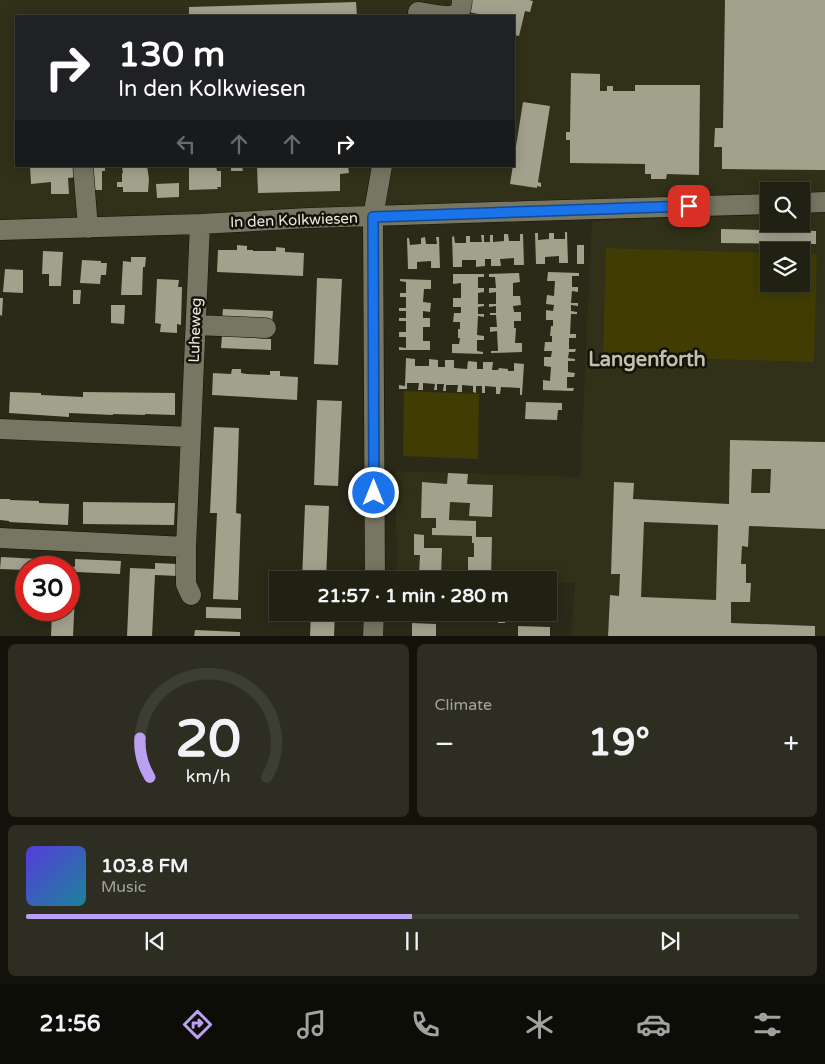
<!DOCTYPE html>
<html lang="en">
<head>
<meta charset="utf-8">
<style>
	:root { --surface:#202013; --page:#2d2d21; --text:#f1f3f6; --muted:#a2a3a0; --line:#3d3e33; --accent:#bca0f2 }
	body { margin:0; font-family:"Varela Round",sans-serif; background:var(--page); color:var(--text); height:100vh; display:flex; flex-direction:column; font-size:19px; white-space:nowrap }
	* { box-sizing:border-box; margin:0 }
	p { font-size:16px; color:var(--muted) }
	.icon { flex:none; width:28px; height:28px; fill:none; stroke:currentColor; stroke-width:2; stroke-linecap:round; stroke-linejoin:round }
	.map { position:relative; height:636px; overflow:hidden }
	.panel { display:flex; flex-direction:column; gap:8px; padding:8px; background:#12120a; flex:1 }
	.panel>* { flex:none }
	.guide { position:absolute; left:15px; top:15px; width:500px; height:152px; border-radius:0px; box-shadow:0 2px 12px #0003,0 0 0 1px var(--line); background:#202124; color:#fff; overflow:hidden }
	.buttons { position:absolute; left:760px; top:182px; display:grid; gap:10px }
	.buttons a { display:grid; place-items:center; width:50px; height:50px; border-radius:0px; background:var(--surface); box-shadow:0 2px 12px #0003,0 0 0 1px var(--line); font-size:25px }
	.speed { position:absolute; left:15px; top:556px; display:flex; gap:10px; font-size:25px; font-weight:700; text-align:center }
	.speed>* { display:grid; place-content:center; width:65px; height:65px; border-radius:50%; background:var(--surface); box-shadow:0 2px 12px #0003,0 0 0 1px var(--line); line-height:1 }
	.speed .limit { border:8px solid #d22; background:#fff; color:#111 }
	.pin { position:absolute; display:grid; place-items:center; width:42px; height:42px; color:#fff; margin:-21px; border-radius:10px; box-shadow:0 2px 8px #0006 }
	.me { position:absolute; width:55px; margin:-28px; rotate:0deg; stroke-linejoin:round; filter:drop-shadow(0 0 4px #0008) }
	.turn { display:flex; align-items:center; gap:18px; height:105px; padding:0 20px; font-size:22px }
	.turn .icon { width:65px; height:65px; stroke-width:2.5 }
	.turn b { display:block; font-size:35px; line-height:42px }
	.lanes { display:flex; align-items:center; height:48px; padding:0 20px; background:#0003; justify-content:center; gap:25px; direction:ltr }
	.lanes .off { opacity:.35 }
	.big { font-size:38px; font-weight:700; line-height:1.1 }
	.panel .widget { flex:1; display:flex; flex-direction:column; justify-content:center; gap:8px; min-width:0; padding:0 18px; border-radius:8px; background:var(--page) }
	.panel .dial { align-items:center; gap:0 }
	.dial svg { height:130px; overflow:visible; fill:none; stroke:var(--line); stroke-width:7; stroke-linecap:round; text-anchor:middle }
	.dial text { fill:var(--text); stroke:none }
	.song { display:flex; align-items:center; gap:15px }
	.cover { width:60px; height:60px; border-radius:8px; background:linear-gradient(135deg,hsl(250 70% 55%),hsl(190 70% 35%)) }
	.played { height:5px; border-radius:2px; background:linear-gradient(90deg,var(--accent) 50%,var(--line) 50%) }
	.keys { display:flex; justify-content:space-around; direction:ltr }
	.heat { display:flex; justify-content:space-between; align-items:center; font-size:28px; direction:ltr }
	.panel .tiles { flex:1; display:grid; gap:8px; grid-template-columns:1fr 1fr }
	.widget:last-child { grid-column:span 2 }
	.trip { position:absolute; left:269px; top:571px; width:288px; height:50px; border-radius:0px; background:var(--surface); box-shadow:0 2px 12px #0003,0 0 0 1px var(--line); font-weight:700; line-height:50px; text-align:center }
	.tab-bar { display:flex; height:80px; justify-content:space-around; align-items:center; background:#0d0d08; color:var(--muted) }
	.tab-bar .icon { width:35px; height:35px }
	.tab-bar .selected { color:var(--accent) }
	.tab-bar b { font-size:22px; color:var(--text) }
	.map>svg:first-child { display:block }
</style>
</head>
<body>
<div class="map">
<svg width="825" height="637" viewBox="0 0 825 637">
	<rect width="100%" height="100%" fill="#2b2a19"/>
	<!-- built -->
	<path fill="#313018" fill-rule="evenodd" d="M0 0H825V202L801 203V191H769V204L0 230ZM16 16H514V166H16Z
		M825 213V636H571L575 583 548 582V580H509L397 575 395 471 580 477 592 221 769 215V224H801V214ZM769 251H801V284H769Z"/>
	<!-- green -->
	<path fill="#403c03" d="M606 248 769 253V284H801V254H817L814 362 603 356Z
		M404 391 479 394 478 459 403 456Z"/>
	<!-- building -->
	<path fill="#a1a18c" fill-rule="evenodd" d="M472 0H529L533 1 530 12 525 11 519 36 514 35V16H488L469 12Z
		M725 0H825V170L722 169V147H714L715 128H723Z
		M356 2 357 16H189V7Z
		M571 73 600 74V91H607V86H613V91H635V85H700L699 175 667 174 666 179H651V174H645V164L570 163V140H566V132H570Z
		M523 102 550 106 538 182 541 183V187L537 186V188L510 184Z
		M30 166H79V177L68 178 69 194H51V182L31 184Z
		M88 166H105V171H102V190H88Z
		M124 166H147L149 179 148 192H123V187H117V182H122V173H123L122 167Z
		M189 166H216L217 171H221V187H217L218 189 189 190Z
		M231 166H242L243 171H231Z
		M257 166H348L349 173 340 174V191L258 193Z
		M179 183V197L157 198 156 184Z
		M721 229 816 231V244L721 243Z
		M565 232H567L568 263H559V256L545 257V264H536L535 233H538V240L549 239V233H554V239H565Z
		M504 234H508L509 241H520V234H523L524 265H514V258L500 259 501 266H491V259H485V266L476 267V260H462V267H453L452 237 454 236 455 243H466V236H470V242H482L481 235H484V242H490V235H493V242L504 241Z
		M425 237 426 244H437L436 237H439L440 268H431V261L417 262V269H408L407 238H409L410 245 421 244V238Z
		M237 245 247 246V250H253V251H276V247L285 248V252L304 253 303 276 217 272 218 250H237Z
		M577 245H584V264H577Z
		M43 251 63 252 61 286H49V274H42Z
		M131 257H146L145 267H143L142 295H121L123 261 131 262Z
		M82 260 101 261V263H107L106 275H101L100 284 80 283Z
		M5 269 23 270V293L3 292Z
		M548 272 579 273V276H572V287H578V292L572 291 571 303H578V306L571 305V311L577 312V314H571L570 334H576V338H569V349H576L575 352H569L568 358 575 359V361H568V372L575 373 574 377H567V388H574L573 391 543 390V380L550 381 551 367 544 366V357H551L552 351H544L545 342H552V336H550L551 326H553V320H546V310L553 311 554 305 546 304 547 295 554 296 555 281H547Z
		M519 273 520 282 513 283V296H520L521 305 513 306 514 312H521V321H514V328H516L515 343H522V352L491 353V351H498L497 331 490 332V327H497L496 315H490V313H496V306L489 307V304H496V292L489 293V288H496L495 277H489V274Z
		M453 274H484V277H478V288H484V292L478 293V304H484V306L478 307V314H484V317L478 316 477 335 484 336V340H477V351L483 352V354L452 353V344H459L460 338H458V329H460V322H453L454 313H461V307H453V298H461V283L453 284Z
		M317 278 342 279 338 365 314 364Z
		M157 279 179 280 178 287H182L181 325 177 324V333L160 332 161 324 155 323Z
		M400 279 431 280V289H424L423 302 431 303 430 312 423 311V318H430V327H423V341H430V350H399V347L406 348V337H399V332H406V321H399V318H406V311H399V308H406V297H400V293H406V282L400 281Z
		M73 290H81L80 304H73Z
		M0 298H3L2 316 0 315Z
		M111 305H125L124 324 111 323Z
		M223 309 273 311 272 323 222 320Z
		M222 336 271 339V350L221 348Z
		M406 358 415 359V366H429V359L438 360V367H445V360H454V368L467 369 468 361 477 362V369H483V362H493L492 370H498L499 368 508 369V371H514V363L524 364 522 395H520V388L501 387 500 394H496V387L485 386V393H482V386H476V393L473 392V386L462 385V392H457L458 385H446V391H443L444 384H437V390H434L435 384 423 383V390H418L419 383H407V389H399V385L405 386Z
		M232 369H241V373L247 374 270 375V371H280V376L298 377 297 400 212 395 213 373 231 374Z
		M10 392 41 393V395L83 397V392L175 393V415L145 414V415L113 414V415L69 413V417L9 413Z
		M317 400 342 401 338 486 314 485Z
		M526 402 562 403V410H558L557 420 525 419Z
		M214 427 239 428 236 513 241 514 238 600 213 599 217 513H210Z
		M730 440 825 442V529L749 526 748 547 742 546 741 564H746V583H751L750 602H731V623L815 626V637H608L610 595 619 596 620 574H611L614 482 634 483 633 499 729 504ZM752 469H771L770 493H751ZM644 522 718 525 716 600 641 597Z
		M448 473 468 474 467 484 493 485 492 517 469 516 470 503 450 502 449 520 476 521V537H492L491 578H468V557H474V543H472V536L432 535V528H436V518H421L422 482 447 484Z
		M0 499H10V500L39 501V503L69 504 68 525 9 522V521L0 520Z
		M83 502 175 503 174 525 83 524Z
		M305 505 329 506 326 580H302Z
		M414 534 424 535V548H442L441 577 419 576 420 555H414Z
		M1 557 40 559 39 568H26V570L0 569Z
		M75 559 121 561 120 574 76 572 73 637H51L52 610H69V566L75 567Z
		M155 563 178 564V576L155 575 152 637H127L130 568 155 569Z
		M206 607 241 608V619L206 618Z
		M311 612H335L334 637H310Z
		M498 614 505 615V623H498Z
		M412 623 436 624V637H412Z
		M518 626 550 627V637H518Z
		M195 630 240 632V637H194Z"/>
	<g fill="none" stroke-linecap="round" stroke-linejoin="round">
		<defs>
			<path id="minor" d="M418 12C428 13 451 20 459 12 461 9 462 4 462 0
				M83 166 88 228
				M801 203 825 202
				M0 230 200 224 309 218 529 211 769 204
				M196 325 266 328
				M0 429 191 437
				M0 538 186 547
				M375 580 373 217 382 166
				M191 595 186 584V547L200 224
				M373 637 374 612"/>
		</defs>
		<!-- minor casing -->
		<use href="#minor" stroke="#141304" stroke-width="21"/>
		<!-- minor -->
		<use href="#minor" stroke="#777663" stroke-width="20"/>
	</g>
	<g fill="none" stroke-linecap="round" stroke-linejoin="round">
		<defs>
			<path id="route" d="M374 493 373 217 689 206"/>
		</defs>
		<!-- route casing -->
		<use href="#route" stroke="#114b97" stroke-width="12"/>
		<!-- route -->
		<use href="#route" stroke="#1a73e8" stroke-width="9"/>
	</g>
	<g text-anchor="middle" stroke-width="5" stroke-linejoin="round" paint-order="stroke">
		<!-- street labels -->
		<g font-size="15" fill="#e9e9de" stroke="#13120b">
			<text transform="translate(294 220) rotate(-2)" y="5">In den Kolkwiesen</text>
			<text transform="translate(195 330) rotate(-88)" y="5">Luheweg</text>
		</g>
		<!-- district labels -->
		<g font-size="20" font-weight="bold" fill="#c1c0ab" stroke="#13120b">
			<text x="647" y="366">Langenforth</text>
		</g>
	</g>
</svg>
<div class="buttons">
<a><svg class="icon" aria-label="search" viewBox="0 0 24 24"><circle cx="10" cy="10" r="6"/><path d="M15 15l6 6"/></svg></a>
<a><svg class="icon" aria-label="layers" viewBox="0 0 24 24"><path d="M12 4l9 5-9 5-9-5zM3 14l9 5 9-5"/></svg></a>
</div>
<div class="speed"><div class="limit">30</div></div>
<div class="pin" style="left:689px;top:206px;background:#d93025"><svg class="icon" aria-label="arrive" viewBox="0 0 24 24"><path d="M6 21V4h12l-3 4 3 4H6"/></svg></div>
<svg class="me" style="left:374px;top:493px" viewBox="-20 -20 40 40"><circle r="17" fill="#1a73e8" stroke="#fff" stroke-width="3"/><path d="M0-11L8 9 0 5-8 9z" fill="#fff"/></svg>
<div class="trip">21:57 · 1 min · 280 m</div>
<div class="guide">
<div class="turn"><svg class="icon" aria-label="right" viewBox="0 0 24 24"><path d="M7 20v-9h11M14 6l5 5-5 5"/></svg><div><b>130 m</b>In den Kolkwiesen</div></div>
<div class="lanes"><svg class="icon off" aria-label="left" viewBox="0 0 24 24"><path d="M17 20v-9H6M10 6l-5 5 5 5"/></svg><svg class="icon off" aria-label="ahead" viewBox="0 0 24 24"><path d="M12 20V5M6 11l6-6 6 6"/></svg><svg class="icon off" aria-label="ahead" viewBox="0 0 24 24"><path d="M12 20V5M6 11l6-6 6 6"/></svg><svg class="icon" aria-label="right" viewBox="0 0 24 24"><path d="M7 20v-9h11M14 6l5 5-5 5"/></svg></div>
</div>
</div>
<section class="panel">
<div class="tiles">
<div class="widget dial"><svg viewBox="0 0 100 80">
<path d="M14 69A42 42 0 1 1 86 69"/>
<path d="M14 69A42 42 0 0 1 8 45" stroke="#bca0f2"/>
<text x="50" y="56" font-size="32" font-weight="700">20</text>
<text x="50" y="72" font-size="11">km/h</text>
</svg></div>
<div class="widget"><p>Climate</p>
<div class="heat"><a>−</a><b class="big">19°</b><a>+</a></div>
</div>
<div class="widget">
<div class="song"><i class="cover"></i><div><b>103.8 FM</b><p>Music</p></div></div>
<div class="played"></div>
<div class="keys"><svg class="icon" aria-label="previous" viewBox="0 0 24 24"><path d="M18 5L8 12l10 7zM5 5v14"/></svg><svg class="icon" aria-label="pause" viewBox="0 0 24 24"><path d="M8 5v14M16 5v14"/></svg><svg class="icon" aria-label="next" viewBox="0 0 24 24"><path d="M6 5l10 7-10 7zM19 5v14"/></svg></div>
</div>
</div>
</section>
<nav class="tab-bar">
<b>21:56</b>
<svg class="icon selected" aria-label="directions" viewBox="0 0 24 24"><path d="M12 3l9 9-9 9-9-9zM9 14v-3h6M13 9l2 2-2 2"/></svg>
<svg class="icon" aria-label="music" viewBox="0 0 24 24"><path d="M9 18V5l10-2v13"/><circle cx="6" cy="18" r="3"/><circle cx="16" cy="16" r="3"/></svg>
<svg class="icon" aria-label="phone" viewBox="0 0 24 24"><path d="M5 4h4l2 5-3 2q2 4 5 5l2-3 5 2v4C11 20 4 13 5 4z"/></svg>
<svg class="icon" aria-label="climate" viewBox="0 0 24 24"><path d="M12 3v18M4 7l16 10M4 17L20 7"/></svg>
<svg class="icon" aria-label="car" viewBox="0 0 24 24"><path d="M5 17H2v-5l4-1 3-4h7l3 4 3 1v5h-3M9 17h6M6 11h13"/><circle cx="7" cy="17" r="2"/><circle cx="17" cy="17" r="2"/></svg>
<svg class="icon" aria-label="filters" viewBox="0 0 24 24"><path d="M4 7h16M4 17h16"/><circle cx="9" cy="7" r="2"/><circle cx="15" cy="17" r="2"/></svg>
</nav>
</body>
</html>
